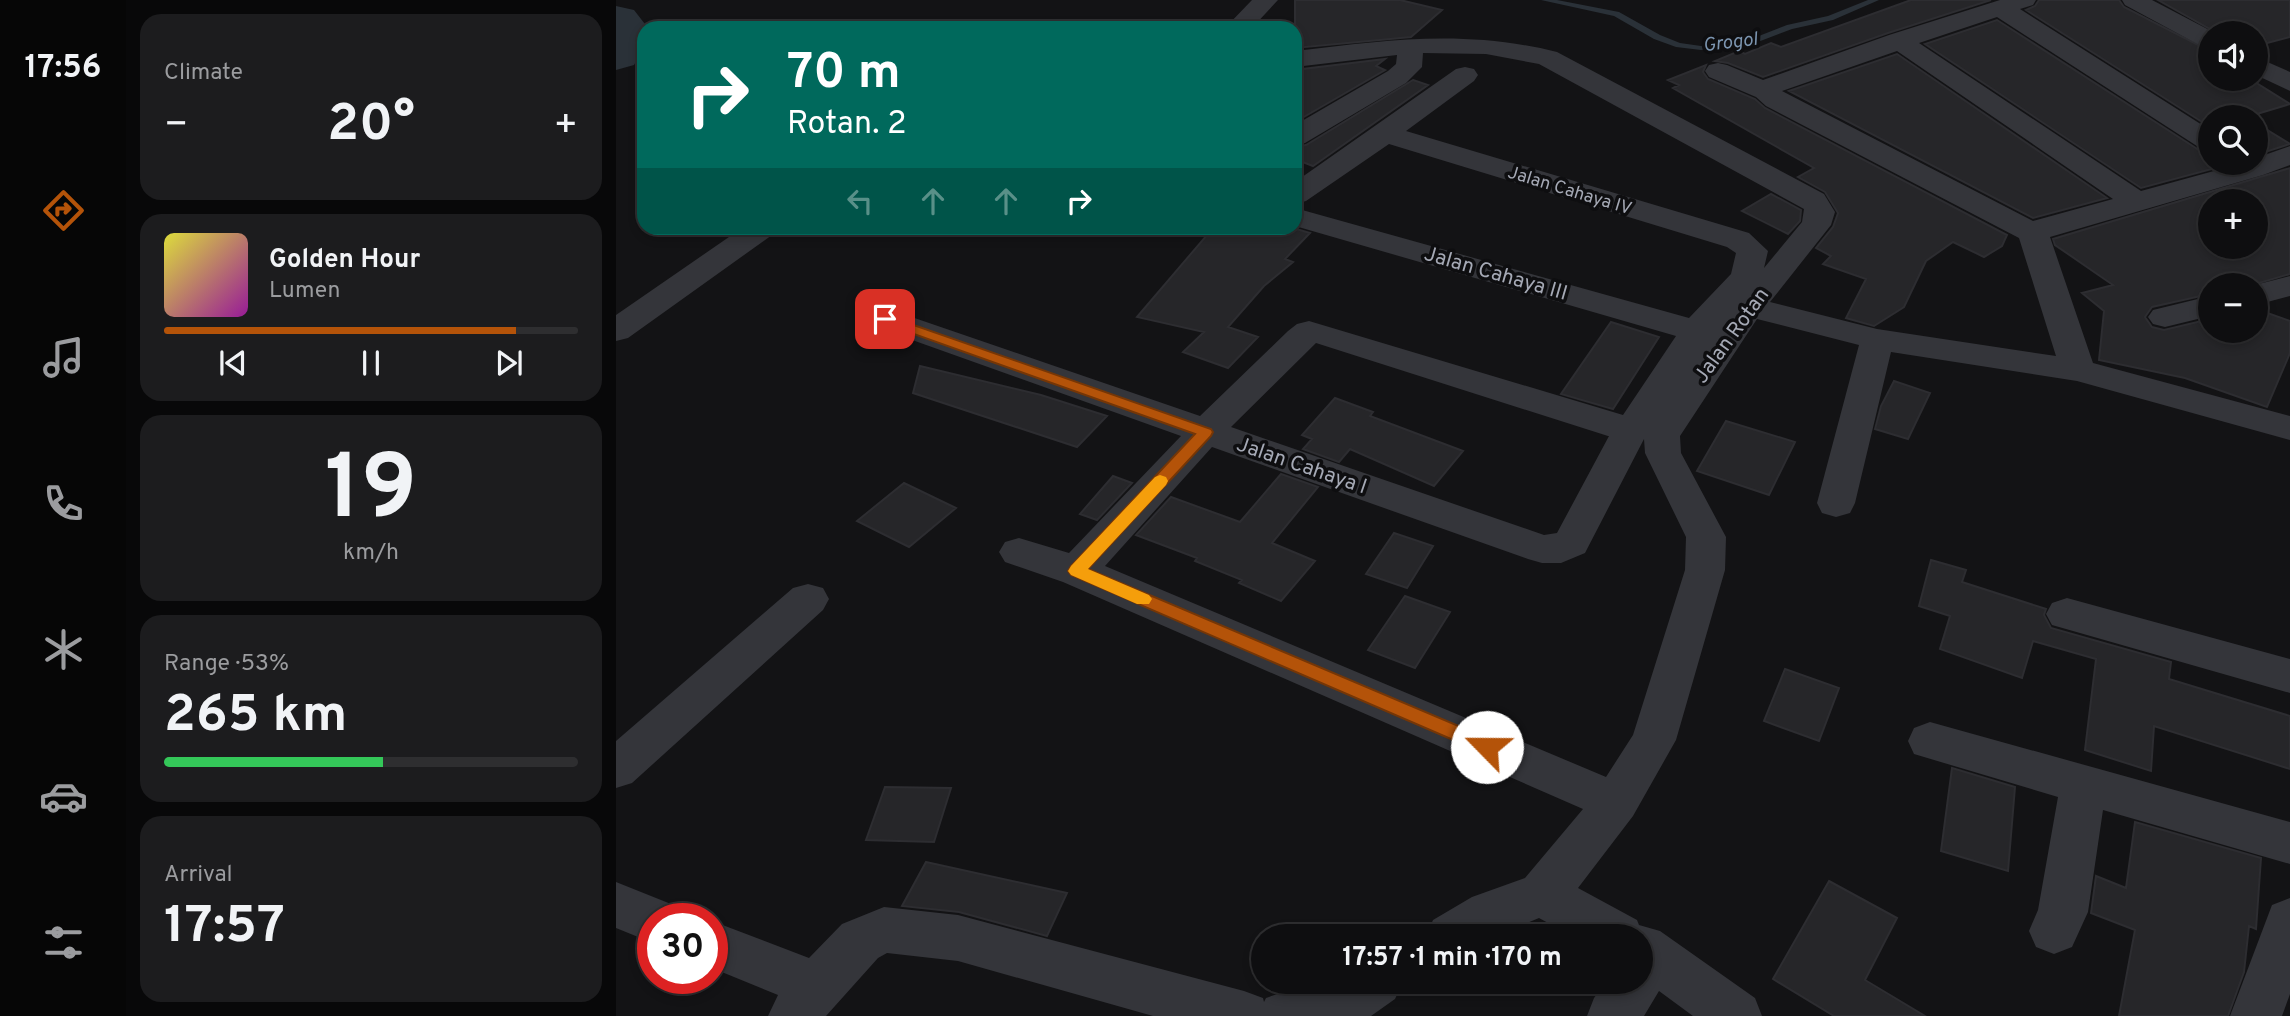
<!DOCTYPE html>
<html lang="en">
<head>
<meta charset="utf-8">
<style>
	:root { --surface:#0e0e10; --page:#1c1c1e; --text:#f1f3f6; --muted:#9b9c9f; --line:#2e2e30; --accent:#b45309 }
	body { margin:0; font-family:Overpass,sans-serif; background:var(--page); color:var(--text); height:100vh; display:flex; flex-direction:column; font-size:26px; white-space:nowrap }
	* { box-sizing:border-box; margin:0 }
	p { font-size:23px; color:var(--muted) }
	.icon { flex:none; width:38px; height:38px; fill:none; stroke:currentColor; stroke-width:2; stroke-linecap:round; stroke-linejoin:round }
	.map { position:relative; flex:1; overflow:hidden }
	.sheet { display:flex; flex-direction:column; gap:14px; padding:14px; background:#080809; width:490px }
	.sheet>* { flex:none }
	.guide { position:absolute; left:21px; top:21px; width:665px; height:214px; border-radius:21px; box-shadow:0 4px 10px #0003,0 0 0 2px var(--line); background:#00695c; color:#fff; overflow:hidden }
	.tools { position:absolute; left:1582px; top:21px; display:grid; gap:14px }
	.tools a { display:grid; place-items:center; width:70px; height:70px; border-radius:50%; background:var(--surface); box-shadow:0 4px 10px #0003,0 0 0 2px var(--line); font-size:35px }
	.speed { position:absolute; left:21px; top:903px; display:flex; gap:14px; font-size:35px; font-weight:700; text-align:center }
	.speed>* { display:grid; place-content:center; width:91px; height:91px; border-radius:50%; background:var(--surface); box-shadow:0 4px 10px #0003,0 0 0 2px var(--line); line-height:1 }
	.speed .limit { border:10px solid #d22; background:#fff; color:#111 }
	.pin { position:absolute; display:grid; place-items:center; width:60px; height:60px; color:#fff; margin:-30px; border-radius:14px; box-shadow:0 4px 10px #0006 }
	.me { position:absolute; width:77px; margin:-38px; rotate:293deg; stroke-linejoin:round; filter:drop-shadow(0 0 5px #0008) }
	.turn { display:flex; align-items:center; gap:24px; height:147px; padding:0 35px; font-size:32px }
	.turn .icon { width:91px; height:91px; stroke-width:2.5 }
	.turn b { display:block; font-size:49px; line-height:60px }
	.lanes { display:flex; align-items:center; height:66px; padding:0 35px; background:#0003; justify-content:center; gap:35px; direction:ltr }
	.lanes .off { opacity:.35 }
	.big { font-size:52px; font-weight:700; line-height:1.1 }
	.sheet .tile { flex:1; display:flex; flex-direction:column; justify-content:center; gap:10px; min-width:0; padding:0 24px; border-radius:21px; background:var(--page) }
	.sheet .dial { align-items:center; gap:0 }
	.dial b { font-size:91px; line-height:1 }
	.song { display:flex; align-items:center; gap:21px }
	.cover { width:84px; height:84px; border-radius:10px; background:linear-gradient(135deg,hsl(60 70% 55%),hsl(300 70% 35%)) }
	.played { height:7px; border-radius:4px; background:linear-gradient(90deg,var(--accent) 85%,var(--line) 85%) }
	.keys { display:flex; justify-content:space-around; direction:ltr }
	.heat { display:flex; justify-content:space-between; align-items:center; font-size:38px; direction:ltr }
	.charge { height:10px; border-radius:5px; background:linear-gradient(90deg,#34c759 53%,var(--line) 0) }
	.trip { position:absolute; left:635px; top:924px; width:402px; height:70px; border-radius:35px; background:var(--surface); box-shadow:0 4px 10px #0003,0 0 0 2px var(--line); font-weight:700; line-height:70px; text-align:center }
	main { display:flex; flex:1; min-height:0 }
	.tab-bar { display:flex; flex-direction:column; width:126px; justify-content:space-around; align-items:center; background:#060606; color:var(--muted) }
	.tab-bar .icon { width:49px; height:49px }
	.tab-bar .current { color:var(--accent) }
	.tab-bar b { font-size:32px; color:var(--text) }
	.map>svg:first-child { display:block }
</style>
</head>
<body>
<main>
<nav class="tab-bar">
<b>17:56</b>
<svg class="icon current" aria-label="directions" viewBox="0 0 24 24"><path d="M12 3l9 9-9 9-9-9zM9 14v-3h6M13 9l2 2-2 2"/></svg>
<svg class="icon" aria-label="music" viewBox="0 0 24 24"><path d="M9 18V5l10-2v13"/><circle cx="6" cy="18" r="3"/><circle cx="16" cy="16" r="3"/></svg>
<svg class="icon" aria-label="phone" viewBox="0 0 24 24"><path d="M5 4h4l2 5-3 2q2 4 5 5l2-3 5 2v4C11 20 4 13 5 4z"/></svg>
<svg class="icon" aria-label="climate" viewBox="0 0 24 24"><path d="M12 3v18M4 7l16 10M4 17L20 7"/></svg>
<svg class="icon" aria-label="car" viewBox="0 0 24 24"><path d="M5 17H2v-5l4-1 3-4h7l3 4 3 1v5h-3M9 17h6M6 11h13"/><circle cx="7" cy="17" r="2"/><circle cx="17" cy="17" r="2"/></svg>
<svg class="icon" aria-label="filters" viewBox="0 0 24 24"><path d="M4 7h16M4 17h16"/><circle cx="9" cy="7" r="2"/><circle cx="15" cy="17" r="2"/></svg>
</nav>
<section class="sheet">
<div class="tile"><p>Climate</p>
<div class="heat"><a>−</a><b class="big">20°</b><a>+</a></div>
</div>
<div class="tile">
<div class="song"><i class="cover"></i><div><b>Golden Hour</b><p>Lumen</p></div></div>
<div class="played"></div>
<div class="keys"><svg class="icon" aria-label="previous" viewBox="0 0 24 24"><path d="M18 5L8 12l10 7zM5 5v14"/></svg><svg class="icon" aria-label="pause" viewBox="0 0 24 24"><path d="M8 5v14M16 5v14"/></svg><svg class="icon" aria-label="next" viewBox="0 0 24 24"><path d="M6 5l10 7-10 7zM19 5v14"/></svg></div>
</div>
<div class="tile dial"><b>19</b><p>km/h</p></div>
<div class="tile"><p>Range · 53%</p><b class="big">265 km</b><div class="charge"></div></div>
<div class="tile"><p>Arrival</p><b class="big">17:57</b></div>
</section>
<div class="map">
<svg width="1674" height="1016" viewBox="0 0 1674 1016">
	<rect width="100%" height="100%" fill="#131315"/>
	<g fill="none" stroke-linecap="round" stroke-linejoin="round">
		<!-- stream -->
		<path fill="#2a3138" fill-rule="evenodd" d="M925 0H941L1003 12 1044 35 1064 43 1085 46 1130 41 1171 25 1212 16 1252 0H1263L1217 20 1176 29 1134 45 1085 50 1060 47 1038 39 998 16Z"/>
		<!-- river -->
		<path fill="#2a3138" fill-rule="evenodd" d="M0 6 18 10 32 28H28V47L18 65 0 70Z"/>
	</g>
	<!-- building -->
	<path fill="#262629" stroke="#2d2d31" stroke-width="2" fill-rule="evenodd" d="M679 0H784L826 10 795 37 679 48Z
		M1295 0H1375L1272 33 1147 77 1112 63 1099 61 1123 51 1129 54 1155 43 1165 47Z
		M1423 0H1503L1508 7 1594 51V79H1634L1674 104 1631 117H1594V127L1410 10 1419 6Z
		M1542 0H1674V37L1640 46V33H1601Z
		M1381 20 1583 150 1594 152V163H1618L1525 188 1309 44Z
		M1281 54 1491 198 1417 218 1173 91Z
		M769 59 760 66 769 70 679 122V70Z
		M1090 65 1087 72 1092 79 1139 99 1149 108 1391 235 1386 246 1368 257 1337 242 1310 261 1288 307 1258 326 1230 318 1250 279 1207 264 1215 256 1200 248 1217 227 1222 213 1209 192 1182 177 1198 168 1057 88 1063 85 1052 80Z
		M797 80 812 85 697 166 679 159V147L690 145Z
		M1640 123 1674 144 1640 155Z
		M1674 168V274L1636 285H1594V294L1536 307 1529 317 1536 327 1548 330 1594 319V331H1640V309L1674 321V353L1651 407 1569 378 1483 360 1488 311 1466 293 1497 285 1439 245 1437 239ZM1594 201H1640V247H1594Z
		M1155 194 1185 210 1184 221 1172 234 1126 211Z
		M597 228H677L694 233 669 259 677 262 648 286 612 327 642 337 612 368 567 352 588 332 521 317Z
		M995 322 1043 337 997 409 945 394Z
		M304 366 425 395 491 416 461 447 297 393Z
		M1278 381 1314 393 1292 439 1259 429 1265 406Z
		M719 398 757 412 754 416 847 451 818 486 734 449 723 462 687 449 696 439 686 435Z
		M1110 421 1179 442 1153 495 1081 471Z
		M665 474 702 487 656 543 699 561 665 601 623 583 626 580 579 561 581 558 520 535 555 497 624 522Z
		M497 476 516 483 481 520 464 514Z
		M288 483 340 508 293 547 241 521Z
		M778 533 817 546 791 588 750 574Z
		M1315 560 1350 570 1346 582 1430 609 1428 615 1435 628 1555 662 1553 679 1674 716V769L1538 726 1535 771 1469 750 1480 659 1417 641 1406 678 1324 649 1334 616 1303 606Z
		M789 596 834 612 799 668 752 650Z
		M1169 669 1223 688 1203 741 1148 721Z
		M1336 768 1399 787 1392 871 1325 851Z
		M269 787 335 788 318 842 250 840Z
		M1519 822 1645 858 1640 929 1633 926 1628 972 1612 1016H1503L1519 930 1475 913 1480 876 1510 888Z
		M310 862 451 893 431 936 343 912 286 906Z
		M1213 881 1281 918 1249 980 1309 1016H1218L1157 979Z"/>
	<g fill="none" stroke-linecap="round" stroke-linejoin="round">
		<!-- minor -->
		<path fill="#34353a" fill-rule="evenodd" d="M636 0H662L636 28H609Z
			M1384 0H1420L1417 5 1404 9 1594 130V150L1584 148 1381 17 1303 43 1525 191 1627 163H1640V158L1674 146V165L1647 175 1434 237 1477 363 1674 416V440L1461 381 1275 352 1239 503 1234 513 1220 517 1206 513 1201 503 1243 345 1141 319 1064 436 1065 453 1110 537 1109 570 1060 740 1017 816 962 888 1021 920 1023 925 1044 931 1139 998 1146 1016H1077L1043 991 1028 1016H971L978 998 990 982H1026V936H956L923 918 880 936H810L817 920 856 897 909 878 967 809 447 582 389 562 383 552 389 542 403 538 453 553 565 436 257 326 252 319 257 312 269 309 281 312 584 416 672 331 681 324 693 321 1007 415 1060 336 679 226V208L1073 318 1115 274 1120 253 1111 247 773 144 690 201 679 204V182L840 69 849 67 858 69 862 75 858 81 790 131 1133 233 1152 251 1148 268 1186 222 1188 209 923 64 870 54 807 53 806 67 790 83 689 143 679 145V125L772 71 780 64 781 55 679 67V51C772 40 848 29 941 52L1208 194 1219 212 1215 225 1154 302 1261 329 1440 356 1403 238 1150 106 1140 97 1093 77 1089 71 1093 65 1102 63 1111 65 1147 80 1273 35ZM1281 51 1497 199 1417 221 1166 91ZM700 343 992 436H993L941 533 928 535 615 427ZM1028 439 1029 453 1070 537 1069 570 1017 735 990 777 489 566 596 447 912 559 926 563H945L969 553Z
			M1506 0H1536L1599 33H1594V49L1585 46 1509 5Z
			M1640 57 1674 72V91L1640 75Z
			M126 228H160L156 235 12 338 0 341V315Z
			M1674 276V296L1640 305 1639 285Z
			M1594 296V316L1549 327 1537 324 1532 317 1537 310Z
			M192 584 207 588 213 599 207 610 16 783 0 788V741L177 588Z
			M1451 598 1674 659V693L1436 625 1430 614 1436 603Z
			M1314 722 1674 822V864L1487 810 1472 912 1456 947 1438 954 1420 947 1413 931 1422 910 1442 797 1298 754 1292 741 1298 728Z
			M0 882 55 904 61 919H37V943L0 928Z
			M1674 898V994L1666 1016H1614L1656 905Z
			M268 907 342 915 628 991 647 998 648 1002 650 998C694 980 740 980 787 982L779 999 755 1016H537L342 961 271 953 262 958 210 1016H152L162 995 96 968V921L193 958 226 924Z"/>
	</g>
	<!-- route -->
	<path fill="#b45309" stroke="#753606" stroke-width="2" d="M269 315 595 429 597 432 595 436 472 569 878 741 881 747 878 752 871 754 865 752 455 575 452 571 455 566 579 434 264 322 262 319Z"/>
	<!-- slow -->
	<path fill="#f59e0b" d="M544 475 550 477 552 481 550 485 472 569 533 595 536 599 533 604H521L455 575 452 571 455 566 539 477Z"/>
	<g text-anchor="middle" stroke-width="7" stroke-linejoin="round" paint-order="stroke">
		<!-- far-street labels -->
		<g font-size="18" fill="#a5a9b5" stroke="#0e0e10">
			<text transform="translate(954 190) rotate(17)" y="6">Jalan Cahaya IV</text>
		</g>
		<!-- far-water labels -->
		<g font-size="19" font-style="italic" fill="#7c95b0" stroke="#0e0e10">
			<text transform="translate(1114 41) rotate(-7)" y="7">Grogol</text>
		</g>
		<!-- street labels -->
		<g font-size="21" fill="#a5a9b5" stroke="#0e0e10">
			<text transform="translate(880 273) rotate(16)" y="7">Jalan Cahaya III</text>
			<text transform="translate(1115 335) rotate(-54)" y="7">Jalan Rotan</text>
			<text transform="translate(686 465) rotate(19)" y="7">Jalan Cahaya I</text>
		</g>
	</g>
</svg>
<div class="tools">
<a><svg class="icon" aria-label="sound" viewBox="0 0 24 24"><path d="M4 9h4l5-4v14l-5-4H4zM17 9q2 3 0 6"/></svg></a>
<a><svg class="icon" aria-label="search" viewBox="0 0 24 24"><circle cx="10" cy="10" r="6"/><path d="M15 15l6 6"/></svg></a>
<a>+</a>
<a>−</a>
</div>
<div class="speed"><div class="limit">30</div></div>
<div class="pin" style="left:269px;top:319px;background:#d93025"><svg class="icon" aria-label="arrive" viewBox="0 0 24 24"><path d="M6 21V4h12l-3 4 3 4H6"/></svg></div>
<svg class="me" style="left:871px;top:747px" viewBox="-20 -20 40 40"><circle r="19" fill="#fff"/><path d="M0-13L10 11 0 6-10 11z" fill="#b45309"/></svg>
<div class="trip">17:57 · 1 min · 170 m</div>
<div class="guide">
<div class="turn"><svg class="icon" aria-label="right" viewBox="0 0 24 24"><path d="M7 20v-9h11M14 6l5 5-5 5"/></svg><div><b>70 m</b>Rotan. 2</div></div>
<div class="lanes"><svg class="icon off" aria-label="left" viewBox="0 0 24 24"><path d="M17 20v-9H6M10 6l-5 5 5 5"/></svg><svg class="icon off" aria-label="ahead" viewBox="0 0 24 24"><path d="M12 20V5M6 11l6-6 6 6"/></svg><svg class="icon off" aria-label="ahead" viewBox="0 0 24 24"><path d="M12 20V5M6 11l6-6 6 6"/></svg><svg class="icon" aria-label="right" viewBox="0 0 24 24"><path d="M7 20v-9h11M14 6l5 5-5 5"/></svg></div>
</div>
</div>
</main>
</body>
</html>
